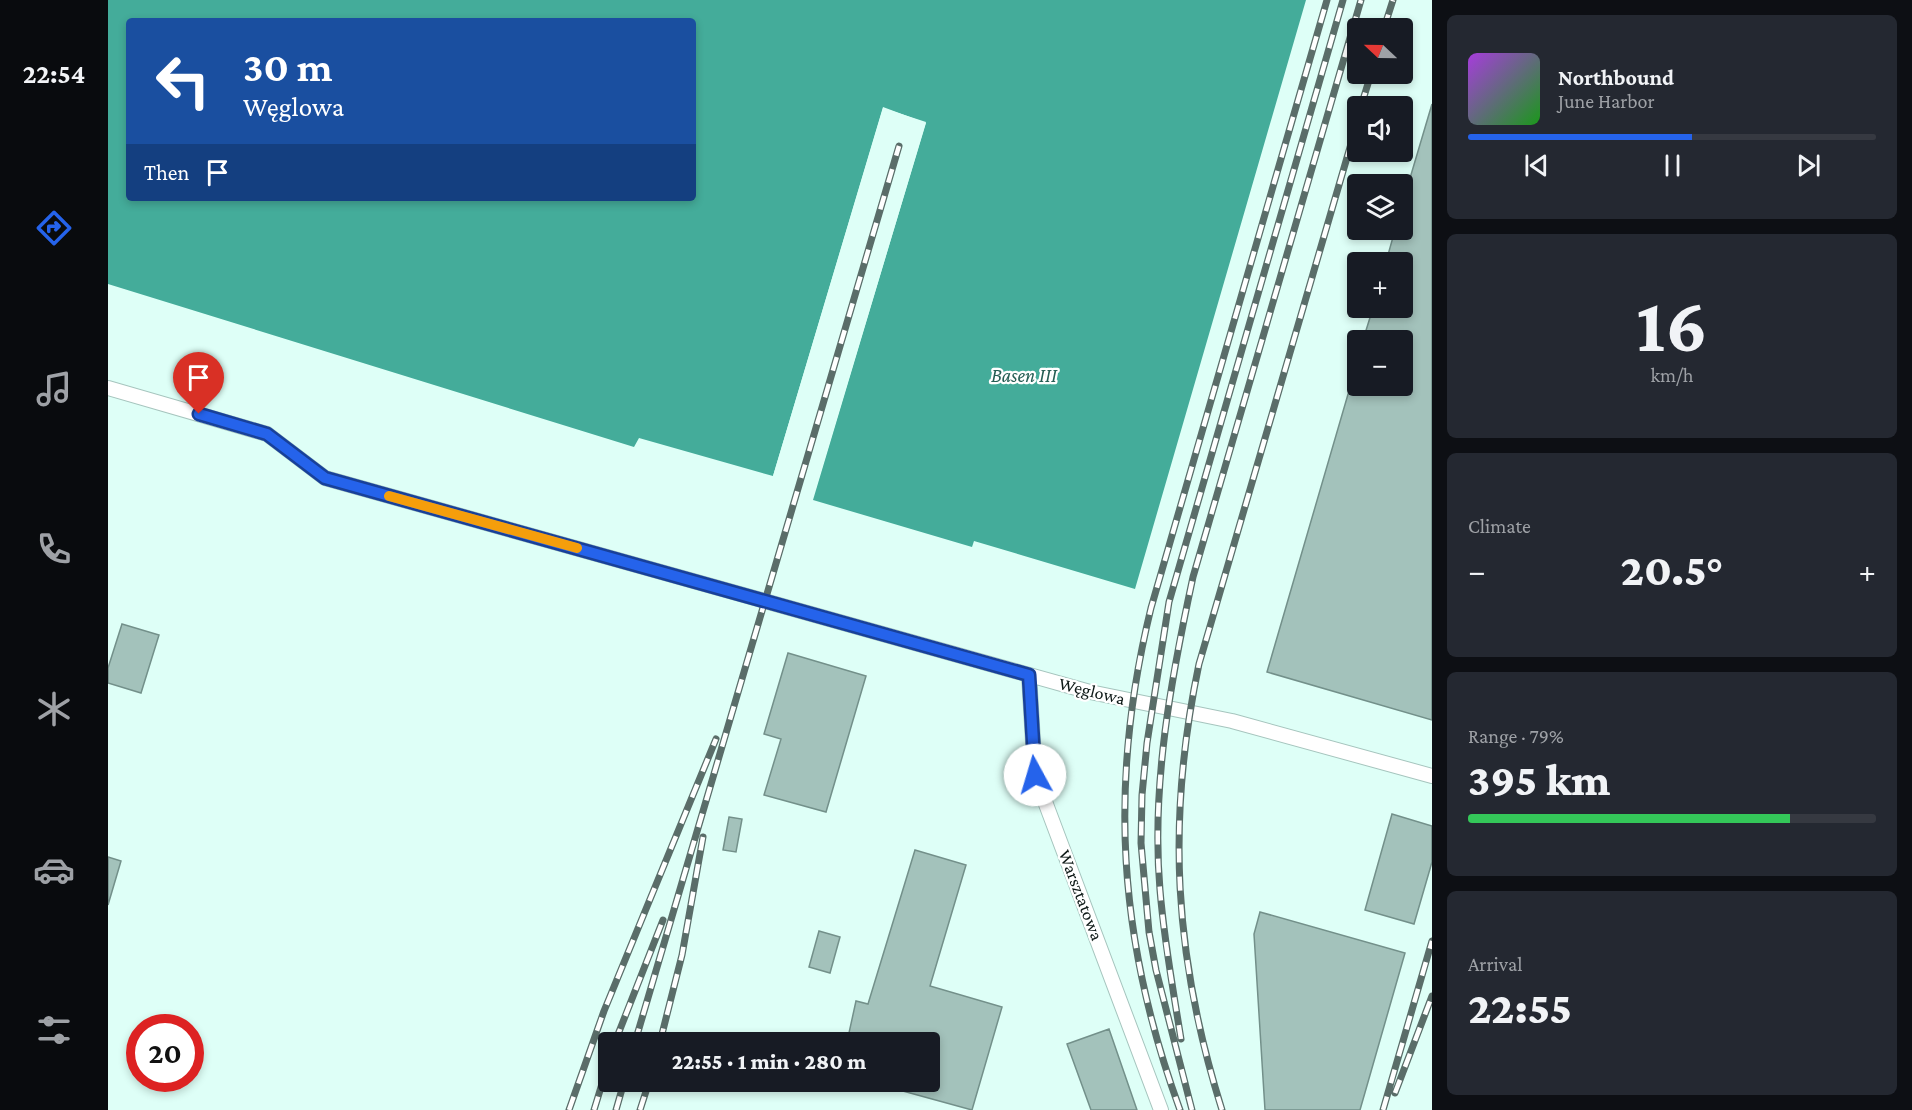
<!DOCTYPE html>
<html lang="en">
<head>
<meta charset="utf-8">
<style>
	:root { --surface:#171b24; --page:#242831; --text:#f1f3f6; --muted:#9ea1a6; --line:#363941; --accent:#2563eb }
	body { margin:0; font-family:"Crimson Pro",serif; background:var(--page); color:var(--text); height:100vh; display:flex; flex-direction:column; font-size:22px; white-space:nowrap }
	* { box-sizing:border-box; margin:0 }
	p { font-size:20px; color:var(--muted) }
	.icon { flex:none; width:33px; height:33px; fill:none; stroke:currentColor; stroke-width:2; stroke-linecap:round; stroke-linejoin:round }
	.map { position:relative; flex:1; overflow:hidden }
	.details { display:flex; flex-direction:column; gap:15px; padding:15px; background:#0d0f14; width:480px }
	.details>* { flex:none }
	.top-card { position:absolute; left:18px; top:18px; width:570px; height:183px; border-radius:6px; box-shadow:0 3px 9px #0003; background:#1a4fa0; color:#fff; overflow:hidden }
	.needle { width:39px; rotate:292deg }
	.fabs { position:absolute; left:1239px; top:18px; display:grid; gap:12px }
	.fabs a { display:grid; place-items:center; width:66px; height:66px; border-radius:6px; background:var(--surface); box-shadow:0 3px 9px #0003; font-size:30px }
	.speed { position:absolute; left:18px; top:1014px; display:flex; gap:12px; font-size:30px; font-weight:700; text-align:center }
	.speed>* { display:grid; place-content:center; width:78px; height:78px; border-radius:50%; background:var(--surface); box-shadow:0 3px 9px #0003; line-height:1 }
	.speed .limit { border:9px solid #d22; background:#fff; color:#111 }
	.pin { position:absolute; display:grid; place-items:center; width:51px; height:51px; color:#fff; margin:-62px -26px; border-radius:50% 50% 50% 0; rotate:-45deg; box-shadow:0 0 6px #0007 }
	.pin .icon { rotate:45deg }
	.me { position:absolute; width:66px; margin:-33px; rotate:354deg; stroke-linejoin:round; filter:drop-shadow(0 0 4px #0008) }
	.turn { display:flex; align-items:center; gap:21px; height:126px; padding:0 18px; font-size:27px }
	.turn .icon { width:78px; height:78px; stroke-width:2.5 }
	.turn b { display:block; font-size:42px; line-height:51px }
	.then { display:flex; align-items:center; height:57px; padding:0 18px; background:#0003; gap:12px; font-size:22px }
	.big { font-size:45px; font-weight:800; line-height:1.1 }
	.details .tile { flex:1; display:flex; flex-direction:column; justify-content:center; gap:9px; min-width:0; padding:0 21px; border-radius:9px; background:var(--page) }
	.details .dial { align-items:center; gap:0 }
	.dial b { font-size:78px; line-height:1 }
	.song { display:flex; align-items:center; gap:18px }
	.cover { width:72px; height:72px; border-radius:9px; background:linear-gradient(135deg,hsl(280 70% 55%),hsl(120 70% 35%)) }
	.played { height:6px; border-radius:3px; background:linear-gradient(90deg,var(--accent) 55%,var(--line) 55%) }
	.keys { display:flex; justify-content:space-around; direction:ltr }
	.heat { display:flex; justify-content:space-between; align-items:center; font-size:33px; direction:ltr }
	.charge { height:9px; border-radius:4px; background:linear-gradient(90deg,#34c759 79%,var(--line) 0) }
	.trip { position:absolute; left:490px; top:1032px; width:342px; height:60px; border-radius:6px; background:var(--surface); box-shadow:0 3px 9px #0003; font-weight:800; line-height:60px; text-align:center }
	main { display:flex; flex:1; min-height:0 }
	.tab-bar { display:flex; flex-direction:column; width:108px; justify-content:space-around; align-items:center; background:#090b0e; color:var(--muted) }
	.tab-bar .icon { width:42px; height:42px }
	.tab-bar .current { color:var(--accent) }
	.tab-bar b { font-size:27px; color:var(--text) }
	.map>svg:first-child { display:block }
</style>
</head>
<body>
<main>
<nav class="tab-bar">
<b>22:54</b>
<svg class="icon current" aria-label="directions" viewBox="0 0 24 24"><path d="M12 3l9 9-9 9-9-9zM9 14v-3h6M13 9l2 2-2 2"/></svg>
<svg class="icon" aria-label="music" viewBox="0 0 24 24"><path d="M9 18V5l10-2v13"/><circle cx="6" cy="18" r="3"/><circle cx="16" cy="16" r="3"/></svg>
<svg class="icon" aria-label="phone" viewBox="0 0 24 24"><path d="M5 4h4l2 5-3 2q2 4 5 5l2-3 5 2v4C11 20 4 13 5 4z"/></svg>
<svg class="icon" aria-label="climate" viewBox="0 0 24 24"><path d="M12 3v18M4 7l16 10M4 17L20 7"/></svg>
<svg class="icon" aria-label="car" viewBox="0 0 24 24"><path d="M5 17H2v-5l4-1 3-4h7l3 4 3 1v5h-3M9 17h6M6 11h13"/><circle cx="7" cy="17" r="2"/><circle cx="17" cy="17" r="2"/></svg>
<svg class="icon" aria-label="filters" viewBox="0 0 24 24"><path d="M4 7h16M4 17h16"/><circle cx="9" cy="7" r="2"/><circle cx="15" cy="17" r="2"/></svg>
</nav>
<div class="map">
<svg width="1324" height="1110" viewBox="0 0 1324 1110">
	<rect width="100%" height="100%" fill="#defff7"/>
	<!-- water -->
	<path fill="#44ac9a" fill-rule="evenodd" d="M0 0H1198L1027 589 866 541 864 547 705 500 818 122 775 108 665 476 531 438 526 447 0 284ZM21 21H585V198H21Z"/>
	<!-- pier -->
	<path fill="#defff7" d="M775 107 818 123 708 488 706 487 814 124 777 111 668 477 665 476Z"/>
	<!-- building -->
	<path fill="#a3c2bb" stroke="#73908a" stroke-width="1.5" d="M1324 104V720L1159 672 1250 360V386H1294V340H1255L1265 308H1294V262H1278L1287 230H1294V205Z
		M14 624 51 635 33 693 0 683V668Z
		M680 653 758 676 718 812 656 795 673 739 656 734Z
		M1284 814 1324 826V862L1306 924 1257 910Z
		M621 817 634 819 628 852 615 850Z
		M807 850 858 865 822 986 894 1007 864 1110 762 1082H822V1042H739L748 1001 760 1004Z
		M0 857 13 861 0 905Z
		M1152 912 1297 953 1252 1110H1157L1146 934Z
		M711 931 732 937 722 973 701 967Z
		M1001 1029 1029 1110H983L959 1044Z"/>
	<g fill="none" stroke-linecap="round" stroke-linejoin="round">
		<defs>
			<path id="service" d="M0 388 159 434 217 478 982 692 1124 721 1324 776
				M921 675 927 775 1053 1110"/>
		</defs>
		<!-- service casing -->
		<use href="#service" stroke="#a6c5be" stroke-width="16"/>
		<!-- service -->
		<use href="#service" stroke="#fff" stroke-width="14"/>
		<defs>
			<path id="rail" d="M1276 28 1285 0
				M1253 106 1263 74
				M1073 1039C1065 989 1056 940 1052 890 1043 786 1063 679 1085 577L1253 0
				M507 1042 555 920
				M527 1042 791 146
				M552 1042 574 955 595 837
				M1287 1093 1324 996
				M461 1110 496 1011 608 739
				M486 1110 501 1061
				M508 1110 516 1082
				M532 1110 541 1082
				M1072 1110C1010 940 1000 784 1043 608L1219 0
				M1084 1110 1048 970 1041 932 1033 843 1034 795 1039 743 1061 602 1235 0
				M1114 1110C1066 957 1058 821 1091 664L1250 120
				M1275 1110 1324 941"/>
		</defs>
		<!-- rail casing -->
		<use href="#rail" stroke="#5a6d69" stroke-width="7"/>
		<!-- rail -->
		<use href="#rail" stroke="#fff" stroke-width="4.5" stroke-dasharray="14" stroke-linecap="butt"/>
	</g>
	<g fill="none" stroke-linecap="round" stroke-linejoin="round">
		<defs>
			<path id="route" d="M91 414 159 434 217 478 921 675 927 775"/>
		</defs>
		<!-- route casing -->
		<use href="#route" stroke="#184099" stroke-width="15"/>
		<!-- route -->
		<use href="#route" stroke="#2563eb" stroke-width="10"/>
		<!-- slow -->
		<path stroke="#f59e0b" stroke-width="10" d="M281 496 469 548"/>
	</g>
	<g text-anchor="middle" stroke-width="4.5" stroke-linejoin="round" paint-order="stroke">
		<!-- street labels -->
		<g font-size="18" fill="#0e1917" stroke="#fff">
			<text transform="translate(984 691) rotate(14)" y="6">Węglowa</text>
			<text transform="translate(973 895) rotate(69)" y="6">Warsztatowa</text>
		</g>
		<!-- water labels -->
		<g font-size="20" font-style="italic" fill="#255e54" stroke="#fff">
			<text x="916" y="382">Basen III</text>
		</g>
	</g>
</svg>
<div class="fabs">
<a><svg class="needle" viewBox="-14 -14 28 28"><path d="M0-13l5 13h-10z" fill="#e53935"/><path d="M0 13l5-13h-10z" fill="#9ea1a6"/></svg></a>
<a><svg class="icon" aria-label="sound" viewBox="0 0 24 24"><path d="M4 9h4l5-4v14l-5-4H4zM17 9q2 3 0 6"/></svg></a>
<a><svg class="icon" aria-label="layers" viewBox="0 0 24 24"><path d="M12 4l9 5-9 5-9-5zM3 14l9 5 9-5"/></svg></a>
<a>+</a>
<a>−</a>
</div>
<div class="speed"><div class="limit">20</div></div>
<div class="pin" style="left:91px;top:414px;background:#d93025"><svg class="icon" aria-label="arrive" viewBox="0 0 24 24"><path d="M6 21V4h12l-3 4 3 4H6"/></svg></div>
<svg class="me" style="left:927px;top:775px" viewBox="-20 -20 40 40"><circle r="19" fill="#fff"/><path d="M0-13L10 11 0 6-10 11z" fill="#2563eb"/></svg>
<div class="trip">22:55 · 1 min · 280 m</div>
<div class="top-card">
<div class="turn"><svg class="icon" aria-label="left" viewBox="0 0 24 24"><path d="M17 20v-9H6M10 6l-5 5 5 5"/></svg><div><b>30 m</b>Węglowa</div></div>
<div class="then">Then<svg class="icon" aria-label="arrive" viewBox="0 0 24 24"><path d="M6 21V4h12l-3 4 3 4H6"/></svg></div>
</div>
</div>
<section class="details">
<div class="tile">
<div class="song"><i class="cover"></i><div><b>Northbound</b><p>June Harbor</p></div></div>
<div class="played"></div>
<div class="keys"><svg class="icon" aria-label="previous" viewBox="0 0 24 24"><path d="M18 5L8 12l10 7zM5 5v14"/></svg><svg class="icon" aria-label="pause" viewBox="0 0 24 24"><path d="M8 5v14M16 5v14"/></svg><svg class="icon" aria-label="next" viewBox="0 0 24 24"><path d="M6 5l10 7-10 7zM19 5v14"/></svg></div>
</div>
<div class="tile dial"><b>16</b><p>km/h</p></div>
<div class="tile"><p>Climate</p>
<div class="heat"><a>−</a><b class="big">20.5°</b><a>+</a></div>
</div>
<div class="tile"><p>Range · 79%</p><b class="big">395 km</b><div class="charge"></div></div>
<div class="tile"><p>Arrival</p><b class="big">22:55</b></div>
</section>
</main>
</body>
</html>
